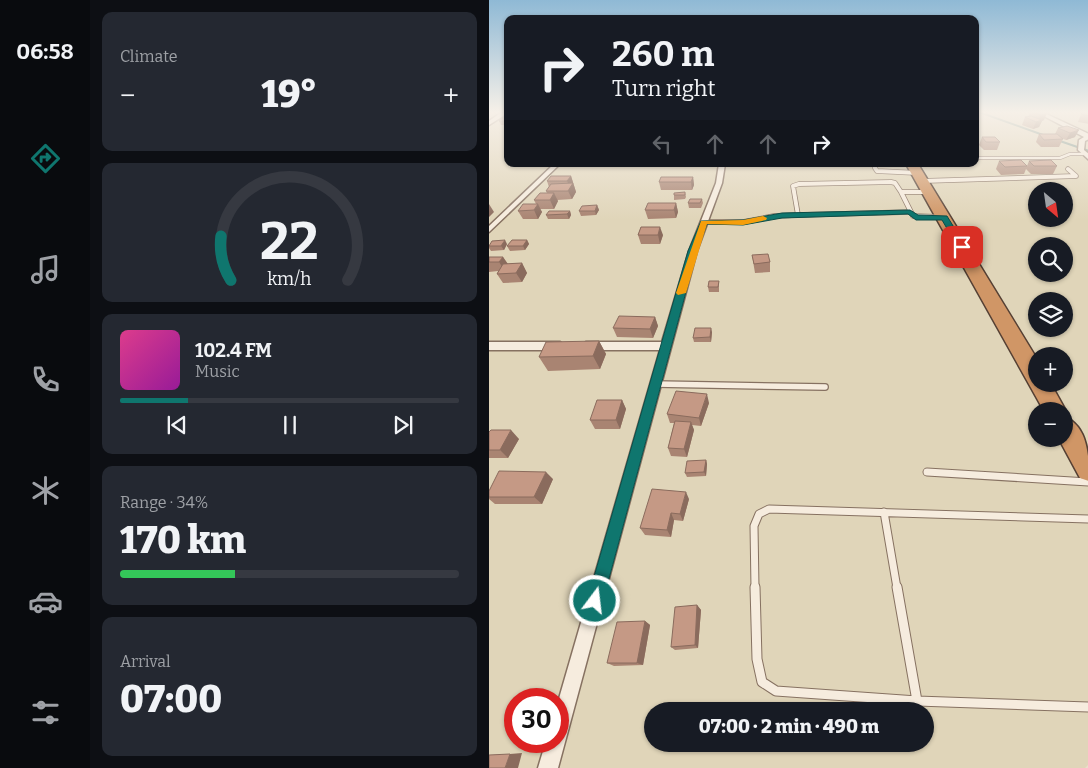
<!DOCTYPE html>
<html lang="en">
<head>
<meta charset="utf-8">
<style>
	:root { --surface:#171b24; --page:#242831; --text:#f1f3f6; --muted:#9ea1a6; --line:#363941; --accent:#0f766e }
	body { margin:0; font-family:Bitter,serif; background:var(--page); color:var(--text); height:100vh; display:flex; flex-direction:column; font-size:19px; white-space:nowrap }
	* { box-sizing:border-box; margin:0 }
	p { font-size:16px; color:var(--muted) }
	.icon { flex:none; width:28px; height:28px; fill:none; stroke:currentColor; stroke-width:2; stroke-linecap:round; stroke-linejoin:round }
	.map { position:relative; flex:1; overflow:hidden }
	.drawer { display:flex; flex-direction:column; gap:12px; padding:12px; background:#0d0f14; width:399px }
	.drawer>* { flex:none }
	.banner { position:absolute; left:15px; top:15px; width:475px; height:152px; border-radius:10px; box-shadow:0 1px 4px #0004; background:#171b24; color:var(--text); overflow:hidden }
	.needle { width:32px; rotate:151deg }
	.buttons { position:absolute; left:539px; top:182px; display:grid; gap:10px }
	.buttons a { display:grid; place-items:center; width:45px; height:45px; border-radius:50%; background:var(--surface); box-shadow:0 1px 4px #0004; font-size:25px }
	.speed { position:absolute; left:15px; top:688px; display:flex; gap:10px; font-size:25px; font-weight:700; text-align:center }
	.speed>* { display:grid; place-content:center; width:65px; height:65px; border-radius:50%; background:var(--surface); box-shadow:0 1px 4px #0004; line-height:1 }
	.speed .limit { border:8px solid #d22; background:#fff; color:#111 }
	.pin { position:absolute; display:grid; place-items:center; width:42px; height:42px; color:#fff; margin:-21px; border-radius:10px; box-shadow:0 2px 8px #0006 }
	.me { position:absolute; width:55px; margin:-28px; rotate:15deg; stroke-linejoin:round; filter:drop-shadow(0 0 4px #0008) }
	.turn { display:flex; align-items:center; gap:18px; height:105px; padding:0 25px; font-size:22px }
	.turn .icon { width:65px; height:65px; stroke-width:2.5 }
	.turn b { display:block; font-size:35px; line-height:42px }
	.lanes { display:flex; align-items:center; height:48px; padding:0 25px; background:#0003; justify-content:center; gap:25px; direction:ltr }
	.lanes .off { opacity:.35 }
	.big { font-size:38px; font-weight:800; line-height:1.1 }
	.drawer .widget { flex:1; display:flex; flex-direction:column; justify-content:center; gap:8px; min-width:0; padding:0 18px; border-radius:10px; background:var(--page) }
	.drawer .dial { align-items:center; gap:0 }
	.dial svg { height:130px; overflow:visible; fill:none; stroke:var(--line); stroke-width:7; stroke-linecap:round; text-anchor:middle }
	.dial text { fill:var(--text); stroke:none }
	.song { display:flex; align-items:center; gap:15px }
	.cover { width:60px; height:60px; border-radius:8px; background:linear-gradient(135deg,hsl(330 70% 55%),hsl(300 70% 35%)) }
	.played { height:5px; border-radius:2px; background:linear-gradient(90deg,var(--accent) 20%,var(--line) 20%) }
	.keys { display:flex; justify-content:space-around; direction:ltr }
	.heat { display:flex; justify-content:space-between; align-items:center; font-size:28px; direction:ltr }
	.charge { height:8px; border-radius:4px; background:linear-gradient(90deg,#34c759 34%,var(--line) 0) }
	.trip { position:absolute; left:155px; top:702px; width:290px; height:50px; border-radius:25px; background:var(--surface); box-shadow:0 1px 4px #0004; font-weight:800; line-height:50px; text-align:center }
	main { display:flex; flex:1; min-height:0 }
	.tabs { display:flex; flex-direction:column; width:90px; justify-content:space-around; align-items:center; background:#090b0e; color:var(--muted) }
	.tabs .icon { width:35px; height:35px }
	.tabs .selected { color:var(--accent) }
	.tabs b { font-size:22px; color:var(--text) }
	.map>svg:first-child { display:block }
</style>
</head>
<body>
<main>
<nav class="tabs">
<b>06:58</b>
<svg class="icon selected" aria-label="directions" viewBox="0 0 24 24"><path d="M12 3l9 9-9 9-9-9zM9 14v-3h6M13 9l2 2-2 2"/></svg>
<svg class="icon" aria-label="music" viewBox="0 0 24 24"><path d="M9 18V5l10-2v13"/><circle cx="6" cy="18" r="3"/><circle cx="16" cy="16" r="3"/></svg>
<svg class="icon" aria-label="phone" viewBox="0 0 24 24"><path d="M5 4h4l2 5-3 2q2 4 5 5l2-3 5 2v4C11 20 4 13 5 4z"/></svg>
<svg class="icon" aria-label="climate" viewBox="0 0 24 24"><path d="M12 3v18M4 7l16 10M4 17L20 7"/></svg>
<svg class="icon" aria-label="car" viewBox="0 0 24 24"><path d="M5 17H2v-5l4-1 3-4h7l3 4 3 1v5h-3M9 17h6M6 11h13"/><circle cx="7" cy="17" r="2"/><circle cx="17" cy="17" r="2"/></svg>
<svg class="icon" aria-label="filters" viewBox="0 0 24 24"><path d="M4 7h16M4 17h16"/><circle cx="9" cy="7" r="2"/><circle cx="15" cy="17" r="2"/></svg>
</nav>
<section class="drawer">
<div class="widget"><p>Climate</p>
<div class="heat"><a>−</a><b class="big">19°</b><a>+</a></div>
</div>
<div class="widget dial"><svg viewBox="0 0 100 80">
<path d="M14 69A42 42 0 1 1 86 69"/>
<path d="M14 69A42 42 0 0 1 8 42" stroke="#0f766e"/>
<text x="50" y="56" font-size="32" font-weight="700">22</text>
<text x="50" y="72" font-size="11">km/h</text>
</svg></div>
<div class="widget">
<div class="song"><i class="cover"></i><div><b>102.4 FM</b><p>Music</p></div></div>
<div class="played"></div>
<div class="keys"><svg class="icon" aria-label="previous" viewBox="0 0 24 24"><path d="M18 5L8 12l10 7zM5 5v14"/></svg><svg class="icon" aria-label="pause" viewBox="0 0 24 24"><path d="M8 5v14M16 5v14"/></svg><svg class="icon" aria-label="next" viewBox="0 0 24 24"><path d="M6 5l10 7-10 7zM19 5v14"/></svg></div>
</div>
<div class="widget"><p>Range · 34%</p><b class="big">170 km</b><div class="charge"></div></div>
<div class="widget"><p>Arrival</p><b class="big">07:00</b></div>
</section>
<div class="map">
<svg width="600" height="768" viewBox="0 0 600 768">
	<rect width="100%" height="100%" fill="#ebdecb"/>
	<!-- farmland -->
	<path fill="#e0d5b9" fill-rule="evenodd" d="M0 112H19V164H486V112H599L600 764 596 768H0ZM548 191H575V219H548ZM548 246H575V274H548ZM548 301H575V329H548ZM548 356H575V384H548ZM548 411H575V439H548ZM26 699H69V741H26ZM164 711H436V744H164Z"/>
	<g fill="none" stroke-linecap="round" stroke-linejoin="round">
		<!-- stream -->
		<path stroke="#728e84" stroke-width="2" d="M490 112 557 136
			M568 140 600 151"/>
		<defs>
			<path id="lane-far4" d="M486 158H571L581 154H594
				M384 164 387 169
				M436 164H471"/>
			<path id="lane-far3" d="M386 168 388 171 429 173
				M433 181 587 176 579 169
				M412 192 406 183 402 182 310 184 304 186 309 215 421 212
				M440 192H412L424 216 453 217
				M215 222H254L285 216 309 215"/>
			<path id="lane-far2" d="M166 384 336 387"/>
			<path id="lane-far1" d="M438 472 600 482
				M395 512 408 588
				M266 588 265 526 270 514 280 509 600 519"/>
			<path id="lane" d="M266 587 268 659 273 682 287 691 428 701 600 707
				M408 587 428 701"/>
			<path id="street" d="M13 112 19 113 0 125V121Z
				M547 112H553L600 134V139L596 141 595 150 600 154V160L589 150 590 140 595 137Z
				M65 164H71L0 232V226Z
				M230 164H236L233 183 208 251 69 768H49L57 741H69V702L171 350H97L92 346 97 342H173L200 251 227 183Z
				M0 342H71L76 346 71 350H0Z"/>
			<path id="highway" d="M417 164H429L548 359V384H562L577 411 575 415V411H555Z
				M575 417C600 426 600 459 600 481L591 478 570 439H575Z"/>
		</defs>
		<!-- lane-far4 casing -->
		<use href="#lane-far4" stroke="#867161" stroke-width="4"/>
		<!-- lane-far3 casing -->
		<use href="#lane-far3" stroke="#867161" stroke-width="5.5"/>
		<!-- lane-far2 casing -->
		<use href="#lane-far2" stroke="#867161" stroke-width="8"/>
		<!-- lane-far1 casing -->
		<use href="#lane-far1" stroke="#867161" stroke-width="9"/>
		<!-- lane casing -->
		<use href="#lane" stroke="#867161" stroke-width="11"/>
		<!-- street casing -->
		<use href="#street" stroke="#867161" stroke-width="3"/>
		<!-- highway casing -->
		<use href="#highway" stroke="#554034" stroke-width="3"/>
		<!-- lane-far4 -->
		<use href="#lane-far4" stroke="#f6ecde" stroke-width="2.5"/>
		<!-- lane-far3 -->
		<use href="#lane-far3" stroke="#f6ecde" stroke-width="4"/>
		<!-- lane-far2 -->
		<use href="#lane-far2" stroke="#f6ecde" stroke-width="5.5"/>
		<!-- lane-far1 -->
		<use href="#lane-far1" stroke="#f6ecde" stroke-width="7"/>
		<!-- lane -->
		<use href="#lane" stroke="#f6ecde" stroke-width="9"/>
		<!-- street -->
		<use href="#street" fill="#f6ecde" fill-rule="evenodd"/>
		<!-- highway -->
		<use href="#highway" fill="#d09666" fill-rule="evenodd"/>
	</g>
	<!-- wall -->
	<path fill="#a98472" d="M541 112H555V120L553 121 550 127 544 129 533 125 536 117H539Z
		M600 112V124L589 122 592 114Z
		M19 118V125H12L10 121Z
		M578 126 586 137 577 140 572 138 574 139 570 147H552L547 142 550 134H566L569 128Z
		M493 137 511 142 508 150H495L490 145Z
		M510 161 538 166 540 161 568 166 564 174H542L537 169 535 174 512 175 507 169Z
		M174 164H188V165H175Z
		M192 164H204V165H192Z
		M82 176 87 192 83 199 68 200 69 201 65 209H51L53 212 49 219H34L29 211 47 204 45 200 58 193 57 191 60 187 58 181Z
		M204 177 205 185 203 190H172L170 182Z
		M196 192 197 197 196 199 185 200V195Z
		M213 199 214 203 212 208H200L199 203Z
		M187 203 189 212 187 218 159 219 156 210Z
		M108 205 110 210 107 215 92 216 90 211Z
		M81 211 82 215 80 219H59L57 215Z
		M152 227 174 235 171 244H152L149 235Z
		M38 240 40 244 36 250 21 251 18 246Z
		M18 244 15 250 2 251 0 248V245Z
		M263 255 281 262V272L266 273Z
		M0 257H14L19 264 33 263 38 273 33 282 14 283 8 274 9 271 0 272Z
		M230 281V292H220L219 287Z
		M166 317 169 326 164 338 128 337 124 328Z
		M223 332 222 342H205L204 338Z
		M110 341 117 354 111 369 59 371 50 357Z
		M133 400 137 409 131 429H106L101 420Z
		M220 403 212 426 203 425 205 430 198 457 182 456 179 448 185 423H181L178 414Z
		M0 432 30 439 19 458H0Z
		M217 460 218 464 217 476 198 477 196 473Z
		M64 479 53 504H6L0 499V491Z
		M200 499 194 521 185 520 182 537 156 535 151 528Z
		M208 605 212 610 209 648 186 650 182 647Z
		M156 621 161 625 154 665 125 666 118 663Z"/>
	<!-- shaded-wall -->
	<path fill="#8a6b5d" d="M558 113 555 120 553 121 550 127 544 129 547 122 549 121 552 115Z
		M590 130 586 137 577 140 581 133Z
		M82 176 87 192 83 199 79 191 81 188 78 181Z
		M204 177 205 185 203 190 202 182Z
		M65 193 69 201 65 209 61 200Z
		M187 203 189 212 187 218 185 210Z
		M0 204 5 212 0 217Z
		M49 204 53 212 49 219 45 210Z
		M108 205 110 210 107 215 106 211Z
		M81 211 82 215 80 219 78 214Z
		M171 227 174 235 171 244 169 235Z
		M16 240 18 244 15 250 12 246Z
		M38 240 40 244 36 250 34 246Z
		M14 257 20 266 16 271 10 262Z
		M33 263 38 273 33 282 27 273Z
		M166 317 169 326 164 338 161 329Z
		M222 328 223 332 222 342 221 337Z
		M110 341 117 354 111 369 104 356Z
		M218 394 220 403 212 426 210 418Z
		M133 400 137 409 131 429 127 420Z
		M202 422 205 430 198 457 195 449Z
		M22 430 30 439 19 458 11 450Z
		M217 460 218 464 217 476 215 472Z
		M57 472 64 479 53 504 45 497Z
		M197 492 200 499 194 521 191 514Z
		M182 513 185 520 182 537 178 530Z
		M208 605 212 610 209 648 206 645Z
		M156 621 161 625 154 665 148 663Z
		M33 753 29 768H16L21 754Z"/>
	<!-- building -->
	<path fill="#c59985" stroke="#8a6b5d" d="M542 112H555L558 113 552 115Z
		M594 112H600V116L592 114Z
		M542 116 553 120 547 122 536 117Z
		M14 118H19V121H10Z
		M578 126 590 130 581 133 569 128Z
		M550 134H568L574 139 555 140Z
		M493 137H506L511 142H497Z
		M532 160 538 166 516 167 510 161Z
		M562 160 568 166H545L540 161Z
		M62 176H82L78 181H58Z
		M172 177H204L202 182H170Z
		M84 183 79 191H57L62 184Z
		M196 192V195H185V193Z
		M51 193H65L61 200H45Z
		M201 199H213L211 203H199Z
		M159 203H187L185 210H156Z
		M34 204H49L45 210 29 211Z
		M108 205 106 211H90L93 206Z
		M60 211H81L78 214 57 215Z
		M152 227H171L169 235H149Z
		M16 240 12 246H0L3 241Z
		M23 240H38L34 246H18Z
		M279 254 281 262 265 264 263 255Z
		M0 257H14L10 262H0Z
		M33 263 27 273 8 274 14 264Z
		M220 281H230L229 287H219Z
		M130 316 166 317 161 329 124 328Z
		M206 328H222L221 337 204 338Z
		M110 341 104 356 50 357 57 342Z
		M187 391 218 394 210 418 178 414Z
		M108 400H133L127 420H101Z
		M186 421 202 422 195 449 179 448Z
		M2 430H22L11 450H0V432Z
		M217 460 215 472 196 473 198 461Z
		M10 471 57 472 45 497H0V491Z
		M163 489 197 492 191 514 182 513 178 530 151 528Z
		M208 605 206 645 182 647 186 607Z
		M156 621 148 663H118L128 622Z
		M21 754 16 768H0V755Z"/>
	<!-- sky -->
	<linearGradient id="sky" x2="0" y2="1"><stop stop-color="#8fb9d5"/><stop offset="0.51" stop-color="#f6f0e8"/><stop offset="1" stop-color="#f6f0e8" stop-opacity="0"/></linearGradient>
	<rect width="600" height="220" fill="url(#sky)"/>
	<!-- route -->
	<path fill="#0f766e" stroke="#0a4d48" d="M421 210 429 215 458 216 477 247 470 249 453 220H427L419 214 293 218 254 225 218 224 208 251 114 601 112 606 106 609 100 606 98 601 199 251 212 221 254 220 293 213Z"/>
	<!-- slow -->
	<path fill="#f59e0b" d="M274 216 278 218 277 220 254 225 218 224 197 293 189 295 187 293 212 221 254 220Z"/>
</svg>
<div class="buttons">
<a><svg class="needle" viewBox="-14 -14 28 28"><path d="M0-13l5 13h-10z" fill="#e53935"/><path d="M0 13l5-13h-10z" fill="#9ea1a6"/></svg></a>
<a><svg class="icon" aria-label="search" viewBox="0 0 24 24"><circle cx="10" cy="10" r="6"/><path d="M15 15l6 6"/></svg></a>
<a><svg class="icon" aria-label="layers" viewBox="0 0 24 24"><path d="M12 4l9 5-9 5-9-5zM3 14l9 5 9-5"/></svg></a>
<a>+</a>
<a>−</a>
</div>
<div class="speed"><div class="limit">30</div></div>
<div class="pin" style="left:473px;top:247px;background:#d93025"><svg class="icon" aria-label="arrive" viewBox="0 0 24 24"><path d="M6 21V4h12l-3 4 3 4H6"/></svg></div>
<svg class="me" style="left:106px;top:601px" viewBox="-20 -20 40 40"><circle r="17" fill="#0f766e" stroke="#fff" stroke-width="3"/><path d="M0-11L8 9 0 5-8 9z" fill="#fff"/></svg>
<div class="trip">07:00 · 2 min · 490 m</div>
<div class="banner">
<div class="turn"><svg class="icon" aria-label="right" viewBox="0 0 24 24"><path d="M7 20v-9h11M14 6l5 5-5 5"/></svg><div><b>260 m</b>Turn right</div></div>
<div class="lanes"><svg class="icon off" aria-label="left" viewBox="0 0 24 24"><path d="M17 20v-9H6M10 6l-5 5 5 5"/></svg><svg class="icon off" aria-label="ahead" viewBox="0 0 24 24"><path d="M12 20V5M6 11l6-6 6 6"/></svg><svg class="icon off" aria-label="ahead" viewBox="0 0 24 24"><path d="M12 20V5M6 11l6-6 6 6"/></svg><svg class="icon" aria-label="right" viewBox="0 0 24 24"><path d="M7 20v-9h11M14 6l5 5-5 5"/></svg></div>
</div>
</div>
</main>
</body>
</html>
